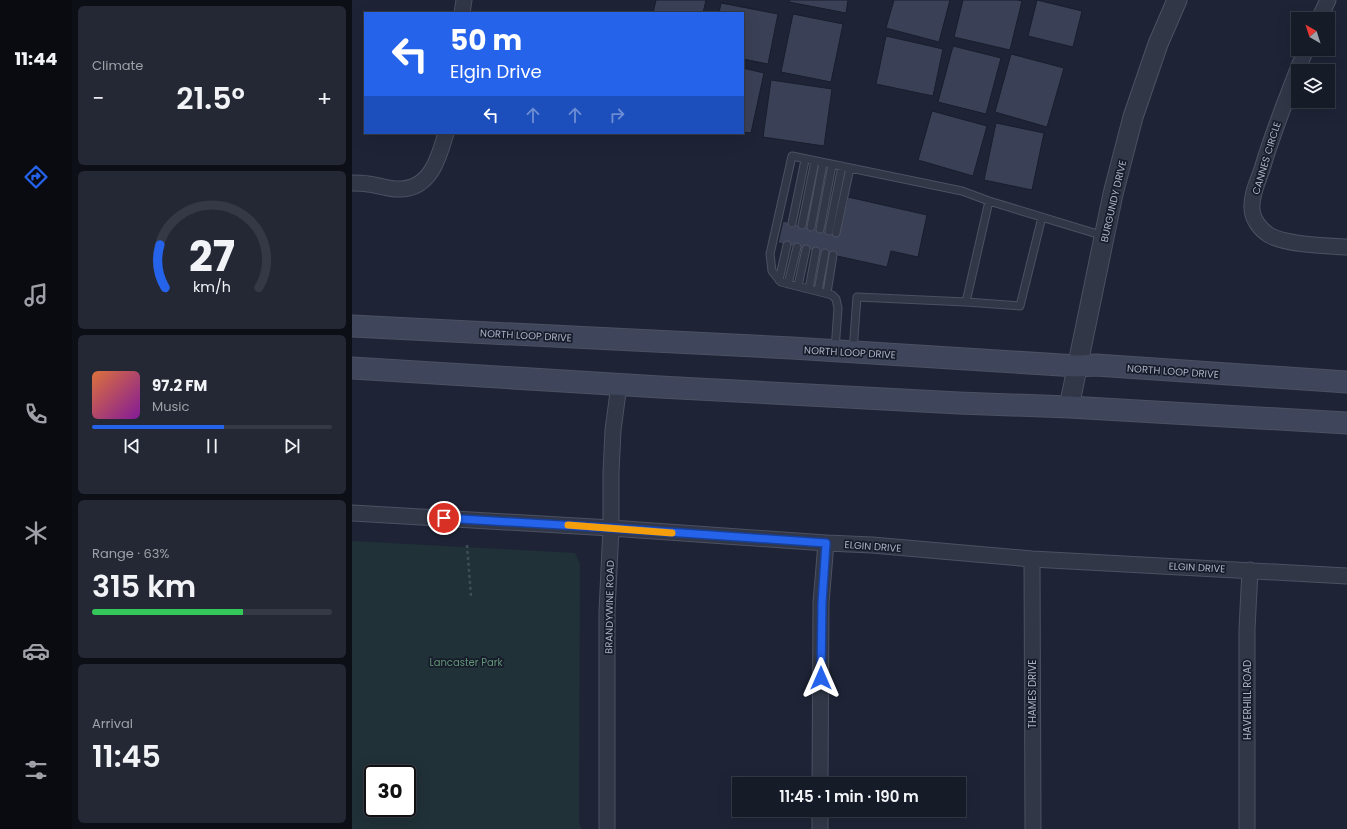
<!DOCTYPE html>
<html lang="en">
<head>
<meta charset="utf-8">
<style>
	:root { --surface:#161b28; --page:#232834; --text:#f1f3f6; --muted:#9ea1a8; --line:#353945; --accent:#2563eb }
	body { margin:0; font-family:Poppins,sans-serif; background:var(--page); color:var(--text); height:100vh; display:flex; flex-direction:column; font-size:15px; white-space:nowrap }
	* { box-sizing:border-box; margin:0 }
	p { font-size:13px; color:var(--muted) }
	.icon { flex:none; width:22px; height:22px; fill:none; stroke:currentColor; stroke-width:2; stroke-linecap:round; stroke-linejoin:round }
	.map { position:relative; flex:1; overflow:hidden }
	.side { display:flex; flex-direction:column; gap:6px; padding:6px; background:#0c0f16; width:280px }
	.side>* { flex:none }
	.hud { position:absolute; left:12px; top:12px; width:380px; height:122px; border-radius:0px; box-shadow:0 4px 16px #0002,0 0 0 1px var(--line); background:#2563eb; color:#fff; overflow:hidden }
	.needle { width:26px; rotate:321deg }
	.buttons { position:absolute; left:939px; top:12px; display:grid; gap:8px }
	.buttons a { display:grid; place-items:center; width:44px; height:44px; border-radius:0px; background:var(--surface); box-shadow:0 4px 16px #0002,0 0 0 1px var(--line); font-size:20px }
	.speed { position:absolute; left:12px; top:765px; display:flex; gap:8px; font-size:20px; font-weight:700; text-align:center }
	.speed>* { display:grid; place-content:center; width:52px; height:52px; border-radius:50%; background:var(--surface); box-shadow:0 4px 16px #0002,0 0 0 1px var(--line); line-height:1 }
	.speed .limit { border:2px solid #111; border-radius:6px; background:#fff; color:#111 }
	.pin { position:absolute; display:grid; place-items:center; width:34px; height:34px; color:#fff; margin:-17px; border:2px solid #fff; border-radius:50%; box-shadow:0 1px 4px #0007 }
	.me { position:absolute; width:44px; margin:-22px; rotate:0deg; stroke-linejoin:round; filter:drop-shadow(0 0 3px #0008) }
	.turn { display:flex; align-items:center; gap:14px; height:84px; padding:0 20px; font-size:18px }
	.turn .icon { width:52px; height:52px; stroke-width:2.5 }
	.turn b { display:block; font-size:28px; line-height:34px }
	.lanes { display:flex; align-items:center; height:38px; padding:0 20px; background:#0003; justify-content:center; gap:20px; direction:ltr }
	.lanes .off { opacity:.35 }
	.big { font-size:30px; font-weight:600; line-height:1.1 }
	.side .widget { flex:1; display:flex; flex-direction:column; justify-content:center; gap:6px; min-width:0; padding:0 14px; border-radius:6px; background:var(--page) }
	.side .dial { align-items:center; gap:0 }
	.dial svg { height:104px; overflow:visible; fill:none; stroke:var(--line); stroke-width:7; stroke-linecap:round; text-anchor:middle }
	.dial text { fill:var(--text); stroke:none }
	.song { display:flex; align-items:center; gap:12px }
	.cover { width:48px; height:48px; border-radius:6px; background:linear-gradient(135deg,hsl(20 70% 55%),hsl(290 70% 35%)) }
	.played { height:4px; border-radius:2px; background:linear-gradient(90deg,var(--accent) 55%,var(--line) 55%) }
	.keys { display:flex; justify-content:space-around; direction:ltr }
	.heat { display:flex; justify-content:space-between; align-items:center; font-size:22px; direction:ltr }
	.charge { height:6px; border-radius:3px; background:linear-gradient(90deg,#34c759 63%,var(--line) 0) }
	.trip { position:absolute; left:380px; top:777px; width:234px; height:40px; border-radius:0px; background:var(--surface); box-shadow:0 4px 16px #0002,0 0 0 1px var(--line); font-weight:600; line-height:40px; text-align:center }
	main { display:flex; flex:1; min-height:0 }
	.dock { display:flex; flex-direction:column; width:72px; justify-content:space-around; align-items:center; background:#090b10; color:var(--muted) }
	.dock .icon { width:28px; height:28px }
	.dock .selected { color:var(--accent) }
	.dock b { font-size:18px; color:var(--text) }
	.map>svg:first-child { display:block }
</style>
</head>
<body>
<main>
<nav class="dock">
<b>11:44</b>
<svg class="icon selected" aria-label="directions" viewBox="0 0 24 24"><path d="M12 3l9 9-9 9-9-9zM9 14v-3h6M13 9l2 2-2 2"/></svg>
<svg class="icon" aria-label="music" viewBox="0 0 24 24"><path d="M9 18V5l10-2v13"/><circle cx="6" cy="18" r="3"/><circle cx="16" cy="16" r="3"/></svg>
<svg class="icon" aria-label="phone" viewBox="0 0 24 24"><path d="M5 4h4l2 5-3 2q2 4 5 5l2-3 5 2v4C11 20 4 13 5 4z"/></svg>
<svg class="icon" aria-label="climate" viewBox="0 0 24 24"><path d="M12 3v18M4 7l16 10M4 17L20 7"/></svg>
<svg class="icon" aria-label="car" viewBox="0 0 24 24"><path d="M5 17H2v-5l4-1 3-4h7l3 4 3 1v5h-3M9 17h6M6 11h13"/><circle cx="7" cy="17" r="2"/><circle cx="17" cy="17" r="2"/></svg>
<svg class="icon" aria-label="filters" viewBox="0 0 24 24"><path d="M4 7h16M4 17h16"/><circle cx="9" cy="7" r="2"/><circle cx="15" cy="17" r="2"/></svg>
</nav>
<section class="side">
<div class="widget"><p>Climate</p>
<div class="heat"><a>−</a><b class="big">21.5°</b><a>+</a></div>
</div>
<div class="widget dial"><svg viewBox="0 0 100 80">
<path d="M14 69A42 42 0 1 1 86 69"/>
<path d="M14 69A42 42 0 0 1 10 36" stroke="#2563eb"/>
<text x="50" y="56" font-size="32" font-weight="700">27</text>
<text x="50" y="72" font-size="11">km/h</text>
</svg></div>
<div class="widget">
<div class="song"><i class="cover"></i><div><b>97.2 FM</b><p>Music</p></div></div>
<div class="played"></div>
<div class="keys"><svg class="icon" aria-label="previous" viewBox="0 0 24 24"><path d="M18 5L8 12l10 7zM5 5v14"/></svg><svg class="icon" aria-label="pause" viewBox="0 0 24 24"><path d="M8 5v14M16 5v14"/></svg><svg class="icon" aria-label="next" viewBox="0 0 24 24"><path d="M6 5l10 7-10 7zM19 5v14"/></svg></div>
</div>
<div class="widget"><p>Range · 63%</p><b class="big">315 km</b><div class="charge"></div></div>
<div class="widget"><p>Arrival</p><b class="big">11:45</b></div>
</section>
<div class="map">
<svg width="995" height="829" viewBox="0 0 995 829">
	<rect width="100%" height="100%" fill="#1e2436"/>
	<!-- green -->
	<path fill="#203137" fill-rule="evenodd" d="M0 541 223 553 228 564 227 822 229 829H0ZM21 774H55V808H21Z"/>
	<!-- building -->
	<path fill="#3a4157" stroke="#191e2d" d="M304 0H354L351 13H301Z
		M438 0H496L494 13 437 2Z
		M542 0H598L587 42 534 28Z
		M611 0H665L670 1 658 50 602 37Z
		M685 0 730 11 721 47 676 36Z
		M369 3 426 14 416 64 391 59V13H367Z
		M441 14 491 24 479 82 429 72Z
		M534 36 591 49 581 96 524 84Z
		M601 46 649 58 634 114 586 102Z
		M659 54 712 68 695 127 643 112Z
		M391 68 412 73 399 133 391 132Z
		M419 80 480 89 472 146 411 137Z
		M580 111 635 126 621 176 566 160Z
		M644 123 692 133 680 190 632 180Z
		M496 197 575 215 566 257 539 251 535 267 426 243 431 221 487 234Z"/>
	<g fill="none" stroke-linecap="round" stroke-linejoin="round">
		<defs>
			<path id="service" d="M440 223 453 160
				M450 225 463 161
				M459 227 471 163
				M468 229 480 165
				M477 231 490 166
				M484 233 498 168
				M427 280 435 245
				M436 284 445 247
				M446 286 454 249
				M457 289 464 251
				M466 291 473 253
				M475 293 481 255
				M614 302 637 201 752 236
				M483 350 486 308 484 299 480 295 429 282 420 271 418 254 440 156 610 191 637 201
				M501 351 505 297 614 302 668 306 690 217"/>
			<path id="minor" d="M110 13 112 0
				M967 19 976 0
				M954 49C938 89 922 128 910 169 906 181 899 195 900 208 900 219 908 229 917 235 934 245 975 246 995 247
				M0 183C5 183 10 183 16 184 27 185 38 190 49 189 79 188 87 157 94 133
				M0 513 259 528 474 543 520 545 680 559 995 576
				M680 559 681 829
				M468 784 469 603 474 543
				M255 829V612L259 528V473L261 430 267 385
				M468 829V810
				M895 829V629L898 570"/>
			<path id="tertiary" d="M717 407 761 194 781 117 806 44 825 0"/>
			<path id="secondary" d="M0 326 440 348 725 366 744 365 995 382
				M0 368 308 387 607 403 717 407 995 423"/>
		</defs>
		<!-- service casing -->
		<use href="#service" stroke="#4c5162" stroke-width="9"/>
		<!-- minor casing -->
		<use href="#minor" stroke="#4c5162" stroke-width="17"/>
		<!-- tertiary casing -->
		<use href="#tertiary" stroke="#4c5162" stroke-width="21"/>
		<!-- secondary casing -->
		<use href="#secondary" stroke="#4c5162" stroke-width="23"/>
		<!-- path -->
		<path stroke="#3d4e55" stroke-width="2.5" stroke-dasharray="3 3" stroke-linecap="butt" d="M115 545 119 596"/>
		<!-- service -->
		<use href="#service" stroke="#313747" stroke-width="7"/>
		<!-- minor -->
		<use href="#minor" stroke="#313747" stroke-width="15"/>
		<!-- tertiary -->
		<use href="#tertiary" stroke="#313747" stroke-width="19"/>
		<!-- secondary -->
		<use href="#secondary" stroke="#3f455a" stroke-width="21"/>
	</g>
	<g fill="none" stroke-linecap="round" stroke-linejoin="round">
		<defs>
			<path id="route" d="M92 518 259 528 474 543 470 603 469 678"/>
		</defs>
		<!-- route casing -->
		<use href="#route" stroke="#184099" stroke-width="10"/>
		<!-- route -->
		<use href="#route" stroke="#2563eb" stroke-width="7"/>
		<!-- slow -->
		<path stroke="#f59e0b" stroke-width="7" d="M216 525 320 533"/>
	</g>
	<g text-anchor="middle" stroke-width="3.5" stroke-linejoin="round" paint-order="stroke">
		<!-- street labels -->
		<g font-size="10" fill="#abb1c4" stroke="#171c2b">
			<text transform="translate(914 158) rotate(-73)" y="4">CANNES CIRCLE</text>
			<text transform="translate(761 201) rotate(-77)" y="4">BURGUNDY DRIVE</text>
			<text transform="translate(174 335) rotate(3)" y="4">NORTH LOOP DRIVE</text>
			<text transform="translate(498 352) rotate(3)" y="4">NORTH LOOP DRIVE</text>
			<text transform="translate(821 371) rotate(4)" y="4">NORTH LOOP DRIVE</text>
			<text transform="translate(521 546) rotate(4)" y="4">ELGIN DRIVE</text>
			<text transform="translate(845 567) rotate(3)" y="4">ELGIN DRIVE</text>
			<text transform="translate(257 607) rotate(-89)" y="4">BRANDYWINE ROAD</text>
			<text transform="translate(680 694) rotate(-90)" y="4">THAMES DRIVE</text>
			<text transform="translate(895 700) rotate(-90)" y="4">HAVERHILL ROAD</text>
		</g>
		<!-- park labels -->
		<g font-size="10" fill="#629576" stroke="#171c2b">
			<text x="114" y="666">Lancaster Park</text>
		</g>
	</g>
</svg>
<div class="buttons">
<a><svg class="needle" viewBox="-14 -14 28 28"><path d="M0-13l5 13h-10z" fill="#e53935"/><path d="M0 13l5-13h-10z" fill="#9ea1a8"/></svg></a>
<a><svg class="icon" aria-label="layers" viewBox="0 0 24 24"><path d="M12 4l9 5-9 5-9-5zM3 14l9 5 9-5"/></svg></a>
</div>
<div class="speed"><div class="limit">30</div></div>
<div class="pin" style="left:92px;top:518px;background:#d93025"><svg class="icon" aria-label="arrive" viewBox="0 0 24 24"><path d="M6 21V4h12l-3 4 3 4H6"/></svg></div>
<svg class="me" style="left:469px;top:678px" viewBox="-20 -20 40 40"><path d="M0-17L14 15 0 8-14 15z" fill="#2563eb" stroke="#fff" stroke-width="4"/></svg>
<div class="trip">11:45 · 1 min · 190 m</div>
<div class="hud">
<div class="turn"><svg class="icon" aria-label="left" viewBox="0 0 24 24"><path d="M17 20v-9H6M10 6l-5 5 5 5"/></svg><div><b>50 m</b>Elgin Drive</div></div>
<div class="lanes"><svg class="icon" aria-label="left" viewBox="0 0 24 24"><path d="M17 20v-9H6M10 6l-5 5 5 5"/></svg><svg class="icon off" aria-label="ahead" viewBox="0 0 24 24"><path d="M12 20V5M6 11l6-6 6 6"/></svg><svg class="icon off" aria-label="ahead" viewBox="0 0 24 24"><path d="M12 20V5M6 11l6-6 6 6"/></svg><svg class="icon off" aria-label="right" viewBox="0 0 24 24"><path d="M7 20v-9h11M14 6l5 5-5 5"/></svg></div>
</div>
</div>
</main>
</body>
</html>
